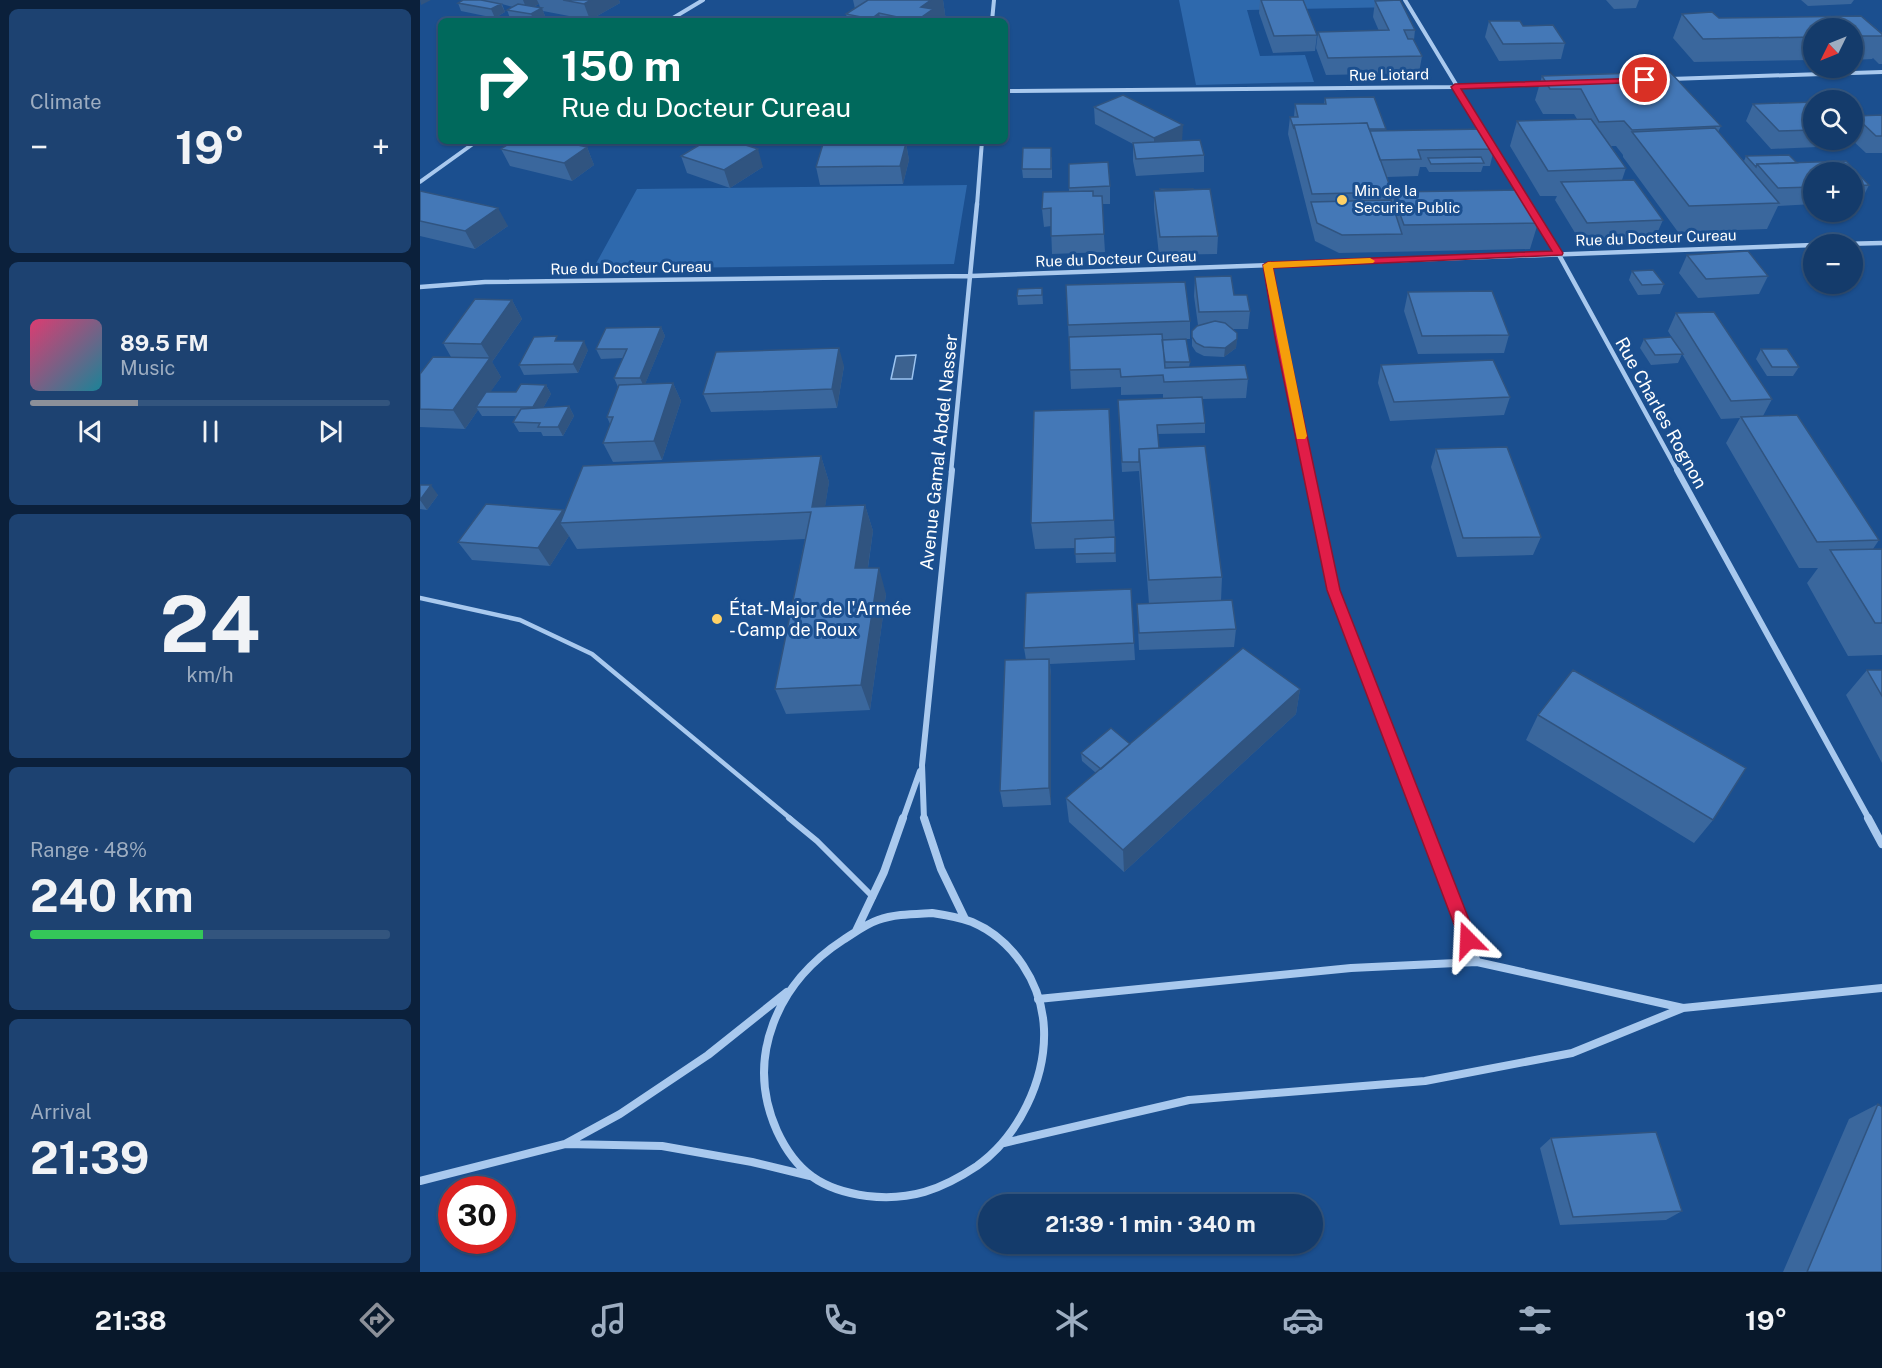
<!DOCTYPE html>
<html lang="en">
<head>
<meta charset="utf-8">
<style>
	:root { --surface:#143b6b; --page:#1d4271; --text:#f1f3f6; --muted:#9dadc1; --line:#33557e; --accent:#8c9099 }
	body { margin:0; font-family:"Public Sans",sans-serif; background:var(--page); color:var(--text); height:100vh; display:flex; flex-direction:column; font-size:22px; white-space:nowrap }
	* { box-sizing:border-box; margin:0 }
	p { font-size:20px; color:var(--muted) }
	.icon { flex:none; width:33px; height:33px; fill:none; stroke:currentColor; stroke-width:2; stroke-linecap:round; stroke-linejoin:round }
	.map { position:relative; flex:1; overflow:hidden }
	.side { display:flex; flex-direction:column; gap:9px; padding:9px; background:#0b203b; width:420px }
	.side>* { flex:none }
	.top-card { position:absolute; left:18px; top:18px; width:570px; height:126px; border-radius:9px; box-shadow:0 2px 4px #0004,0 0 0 2px var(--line); background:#00695c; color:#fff; overflow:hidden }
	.needle { width:39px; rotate:227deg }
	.buttons { position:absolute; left:1383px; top:18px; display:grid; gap:12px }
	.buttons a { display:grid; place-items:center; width:60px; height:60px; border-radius:50%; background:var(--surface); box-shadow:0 2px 4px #0004,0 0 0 2px var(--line); font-size:30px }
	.speed { position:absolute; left:18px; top:1176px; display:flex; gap:12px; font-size:30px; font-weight:700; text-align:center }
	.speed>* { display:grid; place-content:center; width:78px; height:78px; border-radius:50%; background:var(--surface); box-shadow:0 2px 4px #0004,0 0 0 2px var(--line); line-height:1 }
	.speed .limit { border:9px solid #d22; background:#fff; color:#111 }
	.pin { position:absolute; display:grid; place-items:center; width:51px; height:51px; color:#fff; margin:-26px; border:3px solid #fff; border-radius:50%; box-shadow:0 2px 6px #0007 }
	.me { position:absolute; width:66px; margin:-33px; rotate:339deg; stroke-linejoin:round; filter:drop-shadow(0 0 4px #0008) }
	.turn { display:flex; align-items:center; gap:21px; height:126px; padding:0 24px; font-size:27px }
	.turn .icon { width:78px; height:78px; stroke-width:2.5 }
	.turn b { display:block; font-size:42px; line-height:51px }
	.big { font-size:45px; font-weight:700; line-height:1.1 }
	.side .widget { flex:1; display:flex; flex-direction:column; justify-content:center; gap:9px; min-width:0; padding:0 21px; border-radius:9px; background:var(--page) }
	.side .dial { align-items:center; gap:0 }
	.dial b { font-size:78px; line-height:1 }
	.song { display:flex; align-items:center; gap:18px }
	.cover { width:72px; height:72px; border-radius:9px; background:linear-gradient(135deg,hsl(340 70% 55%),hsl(190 70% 35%)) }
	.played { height:6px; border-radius:3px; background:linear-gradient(90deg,var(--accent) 30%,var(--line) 30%) }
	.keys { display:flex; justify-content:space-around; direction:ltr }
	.heat { display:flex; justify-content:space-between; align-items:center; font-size:33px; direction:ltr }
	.charge { height:9px; border-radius:4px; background:linear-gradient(90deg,#34c759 48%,var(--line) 0) }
	.trip { position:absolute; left:558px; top:1194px; width:345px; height:60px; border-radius:30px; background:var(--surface); box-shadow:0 2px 4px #0004,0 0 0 2px var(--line); font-weight:700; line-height:60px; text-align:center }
	.tab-bar { display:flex; height:96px; justify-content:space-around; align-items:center; background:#08182b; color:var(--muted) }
	.tab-bar .icon { width:42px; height:42px }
	.tab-bar .current { color:var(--accent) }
	.tab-bar b { font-size:27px; color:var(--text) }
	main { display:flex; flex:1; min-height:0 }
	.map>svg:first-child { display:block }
</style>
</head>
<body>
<main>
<section class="side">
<div class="widget"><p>Climate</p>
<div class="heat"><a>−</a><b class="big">19°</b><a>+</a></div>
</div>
<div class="widget">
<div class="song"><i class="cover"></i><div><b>89.5 FM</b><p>Music</p></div></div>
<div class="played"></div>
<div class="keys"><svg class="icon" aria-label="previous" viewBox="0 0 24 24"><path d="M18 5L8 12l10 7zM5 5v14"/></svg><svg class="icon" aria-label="pause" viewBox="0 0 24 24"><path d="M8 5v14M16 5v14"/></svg><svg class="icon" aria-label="next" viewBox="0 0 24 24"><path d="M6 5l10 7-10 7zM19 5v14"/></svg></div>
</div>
<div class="widget dial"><b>24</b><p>km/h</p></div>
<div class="widget"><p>Range · 48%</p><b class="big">240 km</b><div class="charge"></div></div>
<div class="widget"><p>Arrival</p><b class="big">21:39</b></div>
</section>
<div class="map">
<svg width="1462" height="1272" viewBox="0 0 1462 1272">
	<rect width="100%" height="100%" fill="#1b4f8f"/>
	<!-- green -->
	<path fill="#2e69ad" d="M759 0H976L980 7 827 10 840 56 885 55 894 82 776 85Z
		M547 185 534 264 173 269 217 189Z"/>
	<!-- water -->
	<path fill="#3c6290" stroke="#9cc4f0" stroke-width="1.5" d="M496 355 492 379H471L476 356Z"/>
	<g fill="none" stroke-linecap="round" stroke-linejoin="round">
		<!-- lane-far1 -->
		<path stroke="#a9c9ee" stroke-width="4.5" d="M0 598 100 620 172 654 371 819"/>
		<!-- lane -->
		<path stroke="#a9c9ee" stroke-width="6" d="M369 818 397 841 453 897"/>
		<!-- street-far3 -->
		<path stroke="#a9c9ee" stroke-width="4" d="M985 0 1109 205
			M248 21 283 0
			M572 21 574 0
			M1250 79 1462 72
			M585 91 1035 87 1126 83
			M0 182 57 141
			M557 205 562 141"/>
		<!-- street-far2 -->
		<path stroke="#a9c9ee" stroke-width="4.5" d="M1108 204 1138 253 1258 472
			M1421 244 1462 243
			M848 265 860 337 889 472
			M0 287 65 282 551 276 1394 245
			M531 472 557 204"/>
		<!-- street-far1 -->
		<path stroke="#a9c9ee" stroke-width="6" d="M888 470 914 590 1002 819
			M1257 470 1449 819
			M483 819 500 771
			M504 819 502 765 532 470"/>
		<!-- street -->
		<path stroke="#a9c9ee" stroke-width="8" d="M504 818 521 869 545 919
			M1002 818 1057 962
			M1448 818 1462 844
			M512 913C525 915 539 917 552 922 594 940 622 984 624 1029 626 1079 599 1136 557 1166 521 1190 490 1201 447 1196 402 1190 376 1172 357 1131 324 1057 358 982 423 940 434 933 446 924 458 920 475 914 494 914 512 913Z
			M436 931 464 872 483 818
			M618 999 931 968 1057 962 1263 1008
			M584 1143 769 1100 1005 1081 1152 1053 1263 1008 1462 988
			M146 1144 242 1146 332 1162 390 1176
			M0 1181 145 1144 200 1114 288 1055 367 992"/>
	</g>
	<!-- wall -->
	<path fill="#3a679d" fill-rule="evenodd" d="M63 0H199L200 3 170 20 123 11 125 16 116 21H107L90 18 87 10 93 7 82 4 85 12 75 18 41 11 38 3ZM119 4 120 8 113 7Z
		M433 0H523L526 21H428L426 14 435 9Z
		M840 0H883L897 35 895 51 853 53 839 13Z
		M1186 0H1219L1216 8 1194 9Z
		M1381 0H1434L1431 4 1388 6Z
		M955 1 995 30 994 40 1002 56 999 73 906 75 896 48 898 32 959 31 953 17Z
		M1292 12 1299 18 1441 16 1462 33V64H1459L1453 58 1452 59 1432 60V28H1394V60L1274 62 1253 38 1262 14Z
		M1069 21 1103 26 1145 43 1141 59 1079 61 1065 37Z
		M1250 72 1301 126 1298 132 1324 161 1326 156 1369 155 1377 163 1426 161 1449 185 1440 203H1432V172H1394V204L1358 206 1347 229 1258 232 1203 157V155L1196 146H1191L1206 168 1202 180H1214L1243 220 1235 238 1160 241 1135 200 1137 196H1120L1090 146 1097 121 1157 119 1154 114H1123L1115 100 1122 76Z
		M905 98 966 129V131L1074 149 1070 166H1063L1061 172H1009L1006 167H1000L998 176 967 177 972 192 971 198 972 192 1118 223 1110 249 919 253 895 241 868 134 870 117H874L875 104H904Z
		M1394 102V140H1424L1420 146 1351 149 1326 121 1333 104Z
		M674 107 763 141 784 155V172L716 176 713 161V144L675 124Z
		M1462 115V153H1446L1432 140V121L1435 116Z
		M486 143 489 160 483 184 400 185 396 167Z
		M167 147 174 165 152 181 90 166 81 149Z
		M261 156 343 167 310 188 267 173Z
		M632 157V178H603L602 169Z
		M649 164 690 186V204H682L685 252 632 254 631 226 624 227 622 209 649 192Z
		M773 190 798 236 797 254 739 255 734 209V191Z
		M0 191 88 226 55 249 0 236Z
		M1267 255 1348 276 1339 294 1278 298 1259 273Z
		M1212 271 1244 284 1240 294 1218 295 1209 280Z
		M775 277 814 295 830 311 828 329H813L817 333 816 348 804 357 784 356 776 352 772 346V331L778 325 774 296Z
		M622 288 623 304 598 305 597 296Z
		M988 292 1089 335 1084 353 998 354 984 311Z
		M92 300 102 319 72 362 81 377 70 392H96L126 385 131 394 123 408 149 406 154 416 143 436H123L121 432H99L93 422 96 416H62L58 410 45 429 0 427V374L31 357 23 343Z
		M1256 313 1352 399 1343 416 1459 540 1453 549H1462V655L1428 656 1387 583 1398 568H1379L1306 443 1320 418 1301 419 1262 354 1258 363 1231 365 1220 348 1224 339 1254 341 1248 331Z
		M770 321V339H766L770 362 769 367 828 379 826 398 782 399 785 423V433L737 434 739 448 802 577 801 601 816 629 814 647 719 650 717 604H729L719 471 702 472 698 400 743 399V394L701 395V387L651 389 649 343 648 325Z
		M241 327 245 336 225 384 253 383 261 401 242 460 193 462 183 443 190 424 187 417 198 387 194 378 203 358 181 359 176 349Z
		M140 341 168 350 158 373 104 375 99 365Z
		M1341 349 1379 367 1373 376H1347L1336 359Z
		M961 365 1090 397 1084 415 970 421 958 383Z
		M424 366 417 408 291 412 283 394Z
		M689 409 696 562 656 563 655 548 615 549 611 523Z
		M1016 449 1121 537 1113 555 1037 557 1011 467Z
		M401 456 409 482 405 506 445 505 453 531 448 568 466 594 450 710 366 714 355 689 385 539 157 549 149 536 130 566 52 560 38 542 143 510 144 513Z
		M0 485 18 495 7 510 0 509Z
		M714 643 715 660 630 664 631 676V805L583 807 580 791 606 660 604 648Z
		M1447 670H1462V763L1426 695Z
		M880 689 876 714 704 872 649 822 646 798 676 773 662 761 661 753 710 744Z
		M1118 715 1293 820 1274 843 1106 740Z
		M1458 1104 1462 1272H1363L1429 1119Z
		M1131 1138 1262 1211 1246 1220 1140 1225 1120 1148Z"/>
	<!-- shaded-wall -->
	<path fill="#305480" d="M0 0H11L1 5Z
		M103 0H117L119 4 107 10Z
		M171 0H199L200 3 170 20 164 4Z
		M511 0H523L526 21H496L501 7Z
		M81 4 85 12 75 18 71 9Z
		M122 8 125 16 116 21H114L111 14Z
		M459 13 461 21H451V19Z
		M763 125 762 143 734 156V138Z
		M486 143 489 160 483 184 480 166Z
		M167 147 174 165 152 181 144 163Z
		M338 149 343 167 310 188 304 170Z
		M78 208 88 226 55 249 45 231Z
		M92 300 102 319 72 362 61 344Z
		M241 327 245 336 224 387 220 378Z
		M817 339 816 348 804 357 805 348Z
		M164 341 168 350 158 373 153 364Z
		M419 348 424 366 417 408 412 389Z
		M70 358 81 377 60 407H56L58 410 45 429 33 410Z
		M253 383 261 401 242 460 234 441Z
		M126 385 131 394 118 417 113 407Z
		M149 406 154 416 143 436 138 427Z
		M401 456 409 482 401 533 392 507Z
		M11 485 18 495 7 510 0 500Z
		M445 505 453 531 444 594 435 568Z
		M143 510 150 522 140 523 149 536 130 566 118 548Z
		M459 568 466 594 450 710 441 685Z
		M629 659 631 676V805L629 788Z
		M880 689 876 714 704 872 703 850Z"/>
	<!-- building -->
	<path fill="#4478b7" stroke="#305480" stroke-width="1.5" d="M43 0H61L81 4 71 9 38 3Z
		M143 0H171L164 4Z
		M448 0H511L501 7 513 9 496 21 459 13 451 19 426 14Z
		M841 0H883L897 35 854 36Z
		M980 0 995 30H984L988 39H993L1002 56 908 58 898 32 969 30 955 1Z
		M98 4 122 8 111 14 87 10Z
		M1292 12 1299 18 1441 16 1462 34V36H1432V28H1394V37L1283 39 1262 14Z
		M1069 21H1100L1103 26 1133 25 1145 43 1083 44Z
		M1250 72 1301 126 1212 130 1204 121 1179 122 1161 89H1130L1122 76Z
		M703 95 763 125 734 138 674 107Z
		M954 97 966 129H949L947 123 874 125V129L870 117H878L875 104H906L905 98Z
		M1394 102V130L1359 131 1333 104Z
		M1462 115V136H1456L1435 116Z
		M1171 119 1206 168 1128 171 1097 121Z
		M947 123 972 192 892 194 874 125Z
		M1295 128 1359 203 1269 206 1212 132Z
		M1065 129 1074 149 998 150 1001 159 960 160 950 131Z
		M780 140 784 155 716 159 713 143Z
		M93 141H139L167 147 144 163 81 149Z
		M286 141H313L338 149 304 170 261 156Z
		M486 143 480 166 396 167 403 144Z
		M603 148H631V169H602Z
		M1369 155 1377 163 1337 164 1336 167 1326 156Z
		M1061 157 1064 163 1011 164 1008 158Z
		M1426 161 1449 185 1432 186V172H1394V187L1358 188 1337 164Z
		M688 162 690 186 649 188V164Z
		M1214 180 1243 220 1167 223 1141 182Z
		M740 189H773V190L741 191Z
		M790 189 798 236 740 237 734 191Z
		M1101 190 1118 223 984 225 972 192Z
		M0 191 78 208 45 231 0 221Z
		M673 191V196H682L684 234 631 236V208L622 209 623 192Z
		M971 200 982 234 922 235 897 223 891 202Z
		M1328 251 1348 276 1286 279 1267 255Z
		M1233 270 1244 284 1222 285 1212 271Z
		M811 276 814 295H827L830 311 779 312 775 277Z
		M765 282 770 321 648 325 646 285Z
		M622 288V295L597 296 598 289Z
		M1072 291 1089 335 1002 336 988 292Z
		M55 299 92 300 61 344 23 343Z
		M1294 312 1352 399 1311 401 1256 313Z
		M795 321 805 323 817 333V339L805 348 784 347 776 343 772 337V331L777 326Z
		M241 327 220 378H194L207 349H176L186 328Z
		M742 334 745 368 825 365 828 379 744 382 743 375 701 377 700 369 650 370 649 337Z
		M137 336 135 341H164L153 364 99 365 114 337Z
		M1251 337 1263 354 1235 355 1224 339Z
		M766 339 770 362H745L742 340Z
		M419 348 412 389 283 394 296 352Z
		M1341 349H1367L1379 367H1352Z
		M13 357 70 358 33 410 0 409V374Z
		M1073 360 1090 397 974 402 961 365Z
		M253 383 234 441 183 443 193 417H187L199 385Z
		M101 384 126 385 113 407H56L66 392H96Z
		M782 397 785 423 737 425 739 448 719 449V462H702L698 400Z
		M149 406 138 427H118L120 423 93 422 101 409Z
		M689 409 694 520 611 523 614 411Z
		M1377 415 1459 540 1397 542 1321 417Z
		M785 446 802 577 729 580 719 449Z
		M1087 447 1121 537 1043 538 1016 449Z
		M401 456 392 507 445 505 435 568H459L441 685 355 689 391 512 140 523 163 466Z
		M0 485H11L0 500Z
		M66 504 143 510 118 548 38 542Z
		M695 537V553L655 554V539Z
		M1462 549V623H1455L1410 550Z
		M711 589 714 643 604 648 606 593Z
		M812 600 816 629 719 633 717 604Z
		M823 648 880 689 703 850 646 798Z
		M629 659V788L580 791 585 660Z
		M1153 670 1326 768 1293 820 1118 715Z
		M1447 670H1462V696Z
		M691 728 710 744 681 769 661 753Z
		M1458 1104 1462 1107V1272H1387Z
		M1236 1132 1262 1211 1153 1217 1131 1138Z"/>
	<!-- route -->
	<path fill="#e11d48" stroke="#92132f" stroke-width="1.5" d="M1225 78 1229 80 1228 82 1041 89 1143 253 1142 255 853 268 866 337 920 590 1057 940 1054 946 1048 948 1042 946 1040 940 907 590 855 337 843 265 848 262 1132 251 1031 87 1035 84Z"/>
	<!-- slow -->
	<path fill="#f59e0b" d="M950 258 955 261 953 263 853 268 887 436 885 439H877L843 265 848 262Z"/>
	<!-- markers -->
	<g fill="#ffd166" stroke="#1b4f8f" stroke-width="2">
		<circle cx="922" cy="200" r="6"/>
		<circle cx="297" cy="619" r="6"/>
	</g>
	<g text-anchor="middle" stroke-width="6" stroke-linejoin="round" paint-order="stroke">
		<!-- far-street labels -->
		<g font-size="15" fill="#fff" stroke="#1b4f8f">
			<text transform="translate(969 75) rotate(-1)" y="5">Rue Liotard</text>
			<text transform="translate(1236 238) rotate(-2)" y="5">Rue du Docteur Cureau</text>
			<text transform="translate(696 259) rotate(-2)" y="5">Rue du Docteur Cureau</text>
			<text transform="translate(211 268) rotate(-1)" y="5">Rue du Docteur Cureau</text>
		</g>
		<!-- far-poi labels -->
		<g font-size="15" fill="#fff" stroke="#1b4f8f" text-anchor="start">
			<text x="934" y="196">Min de la<tspan x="934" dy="17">Securite Public</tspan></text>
		</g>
		<!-- street labels -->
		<g font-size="18" fill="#fff" stroke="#1b4f8f">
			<text transform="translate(1241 413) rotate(61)" y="6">Rue Charles Rognon</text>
			<text transform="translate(519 452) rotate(-84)" y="6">Avenue Gamal Abdel Nasser</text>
		</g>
		<!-- poi labels -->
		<g font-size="18" fill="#fff" stroke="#1b4f8f" text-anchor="start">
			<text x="309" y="615">État-Major de l'Armée<tspan x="309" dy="21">- Camp de Roux</tspan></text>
		</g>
	</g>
</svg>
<div class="buttons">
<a><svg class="needle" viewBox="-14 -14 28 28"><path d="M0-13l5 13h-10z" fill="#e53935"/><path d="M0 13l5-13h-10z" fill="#9dadc1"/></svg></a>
<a><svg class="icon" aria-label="search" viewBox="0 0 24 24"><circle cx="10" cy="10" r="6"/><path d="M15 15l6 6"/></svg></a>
<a>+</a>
<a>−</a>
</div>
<div class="speed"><div class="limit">30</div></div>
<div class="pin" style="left:1225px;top:80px;background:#d93025"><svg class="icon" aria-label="arrive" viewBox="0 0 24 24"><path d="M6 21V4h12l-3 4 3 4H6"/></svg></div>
<svg class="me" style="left:1048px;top:940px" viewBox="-20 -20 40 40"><path d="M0-17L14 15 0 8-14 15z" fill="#e11d48" stroke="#fff" stroke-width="4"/></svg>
<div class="trip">21:39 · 1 min · 340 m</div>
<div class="top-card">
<div class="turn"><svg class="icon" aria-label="right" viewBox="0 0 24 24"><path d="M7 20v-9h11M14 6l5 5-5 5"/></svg><div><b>150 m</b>Rue du Docteur Cureau</div></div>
</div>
</div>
</main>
<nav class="tab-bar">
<b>21:38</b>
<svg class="icon current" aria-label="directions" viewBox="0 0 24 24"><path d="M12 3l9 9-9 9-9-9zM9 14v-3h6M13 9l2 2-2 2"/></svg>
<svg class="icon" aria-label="music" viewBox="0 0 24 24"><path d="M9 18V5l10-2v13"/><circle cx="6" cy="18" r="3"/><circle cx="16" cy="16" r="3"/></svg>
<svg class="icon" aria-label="phone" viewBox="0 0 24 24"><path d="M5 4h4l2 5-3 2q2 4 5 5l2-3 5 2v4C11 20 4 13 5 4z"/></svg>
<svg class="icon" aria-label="climate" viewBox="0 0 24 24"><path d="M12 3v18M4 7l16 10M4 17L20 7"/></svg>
<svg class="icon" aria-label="car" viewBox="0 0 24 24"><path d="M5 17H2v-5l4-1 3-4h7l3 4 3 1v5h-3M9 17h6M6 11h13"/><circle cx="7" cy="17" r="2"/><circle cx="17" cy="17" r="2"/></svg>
<svg class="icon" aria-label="filters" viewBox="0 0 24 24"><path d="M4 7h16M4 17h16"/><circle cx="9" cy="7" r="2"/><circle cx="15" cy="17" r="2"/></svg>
<b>19°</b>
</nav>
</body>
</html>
